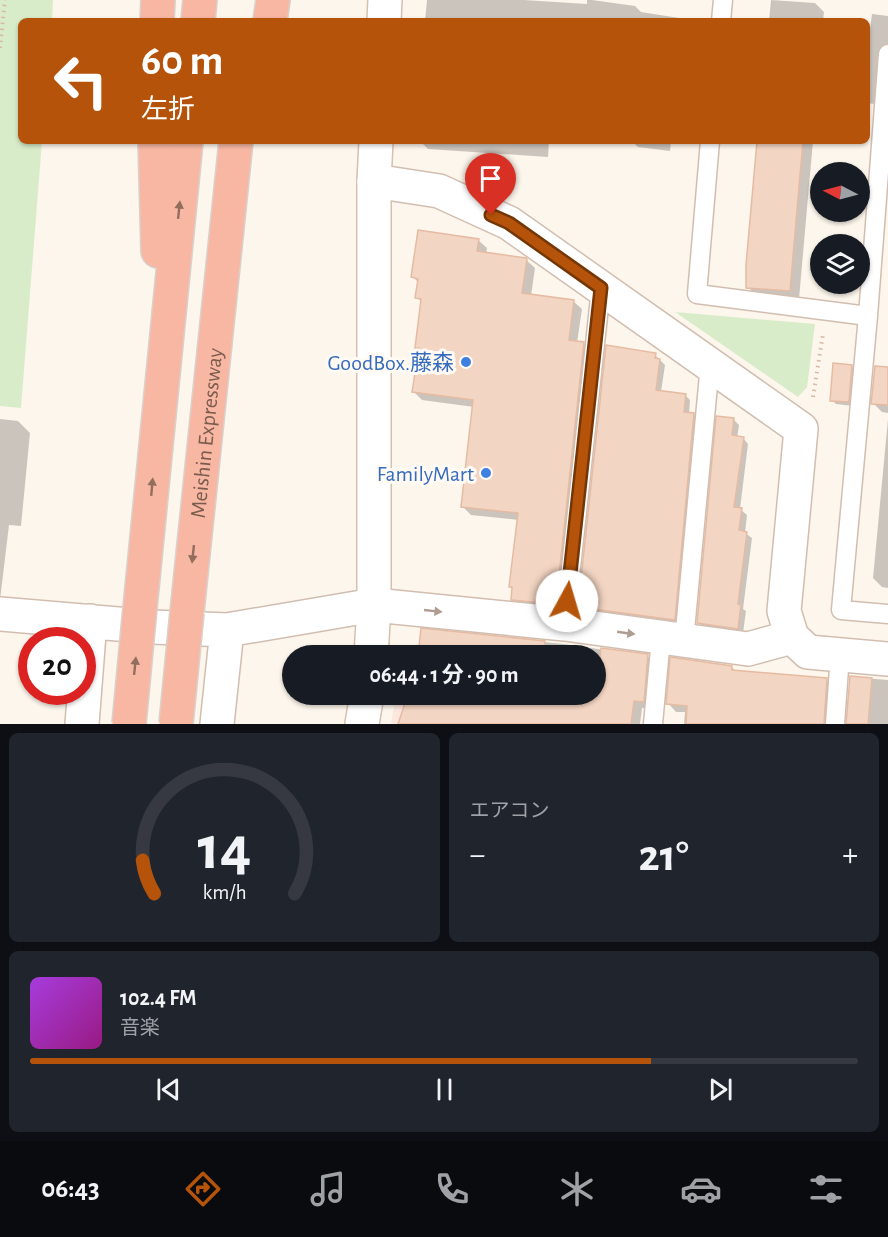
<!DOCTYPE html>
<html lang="ja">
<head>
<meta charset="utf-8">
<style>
	:root { --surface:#171b24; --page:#20242c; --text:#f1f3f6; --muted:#9ea1a6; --line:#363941; --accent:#b45309 }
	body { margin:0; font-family:"Alegreya Sans","Noto Sans JP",sans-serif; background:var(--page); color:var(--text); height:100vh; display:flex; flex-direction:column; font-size:22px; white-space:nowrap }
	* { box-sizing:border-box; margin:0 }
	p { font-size:20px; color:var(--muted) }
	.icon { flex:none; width:33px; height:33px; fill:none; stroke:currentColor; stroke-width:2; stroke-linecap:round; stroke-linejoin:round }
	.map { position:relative; height:724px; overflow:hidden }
	.sheet { display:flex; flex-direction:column; gap:9px; padding:9px; background:#0d0f14; flex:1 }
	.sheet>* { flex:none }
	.top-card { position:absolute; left:18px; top:18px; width:852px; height:126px; border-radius:9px; box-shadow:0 2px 4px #0004; background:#b45309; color:#fff; overflow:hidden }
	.needle { width:39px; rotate:276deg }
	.controls { position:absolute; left:810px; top:162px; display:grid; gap:12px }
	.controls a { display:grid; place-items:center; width:60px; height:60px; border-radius:50%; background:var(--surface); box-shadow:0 2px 4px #0004; font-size:30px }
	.speed { position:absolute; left:18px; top:627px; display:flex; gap:12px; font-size:30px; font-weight:700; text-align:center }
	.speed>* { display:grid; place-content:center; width:78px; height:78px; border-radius:50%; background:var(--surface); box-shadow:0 2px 4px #0004; line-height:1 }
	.speed .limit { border:9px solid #d22; background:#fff; color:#111 }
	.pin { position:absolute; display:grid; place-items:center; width:51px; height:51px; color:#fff; margin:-62px -26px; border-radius:50% 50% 50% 0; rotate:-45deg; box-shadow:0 0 6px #0007 }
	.pin .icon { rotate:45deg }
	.me { position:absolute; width:66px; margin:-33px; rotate:6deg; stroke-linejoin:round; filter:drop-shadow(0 0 4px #0008) }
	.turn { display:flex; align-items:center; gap:21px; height:126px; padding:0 24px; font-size:27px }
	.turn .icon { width:78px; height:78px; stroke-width:2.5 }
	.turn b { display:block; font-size:42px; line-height:51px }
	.big { font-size:45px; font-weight:700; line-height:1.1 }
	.sheet .widget { flex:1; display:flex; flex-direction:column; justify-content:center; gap:9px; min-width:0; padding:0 21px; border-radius:9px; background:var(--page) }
	.sheet .dial { align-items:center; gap:0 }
	.dial svg { height:156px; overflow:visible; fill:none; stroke:var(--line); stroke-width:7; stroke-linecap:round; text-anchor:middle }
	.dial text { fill:var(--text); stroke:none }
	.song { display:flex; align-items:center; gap:18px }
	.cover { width:72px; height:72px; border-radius:9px; background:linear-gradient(135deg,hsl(280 70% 55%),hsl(310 70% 35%)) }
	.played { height:6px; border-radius:3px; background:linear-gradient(90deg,var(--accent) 75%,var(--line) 75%) }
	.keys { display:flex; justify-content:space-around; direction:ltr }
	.heat { display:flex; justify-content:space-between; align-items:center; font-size:33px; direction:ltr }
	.sheet .tiles { flex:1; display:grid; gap:9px; grid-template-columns:1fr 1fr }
	.widget:last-child { grid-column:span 2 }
	.trip { position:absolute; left:282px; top:645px; width:324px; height:60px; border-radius:30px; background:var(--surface); box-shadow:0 2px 4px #0004; font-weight:700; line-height:60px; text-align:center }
	.tab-bar { display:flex; height:96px; justify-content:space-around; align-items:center; background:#090b0e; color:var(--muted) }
	.tab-bar .icon { width:42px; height:42px }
	.tab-bar .active { color:var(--accent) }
	.tab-bar b { font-size:27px; color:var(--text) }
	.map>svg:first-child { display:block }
</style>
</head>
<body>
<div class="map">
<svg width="888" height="724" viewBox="0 0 888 724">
	<rect width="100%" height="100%" fill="#fdf6ec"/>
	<!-- commercial -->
	<path fill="#fde8e0" d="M396 696 487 724H391Z"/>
	<!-- green -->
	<path fill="#d8ecc9" d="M0 0H53L52 21H21V141H42L21 408 0 406Z
		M675 312 815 324 807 387 798 397Z"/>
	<!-- shadow -->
	<path fill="#0003" d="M427 0H524L587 4V0H592L635 6 641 12 698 21H425Z
		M771 0 815 3 824 12 823 21H769Z
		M872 14 888 16V57L882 105 867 103V52Z
		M420 141H549L548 157 428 149Z
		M632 141H671L670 151 638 147Z
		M759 141H813L799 299 757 296 748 287Z
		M478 240 487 248 486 254 525 259 535 268 531 296 573 301 582 309 577 343H583L591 352 564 612 521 607 513 599 514 590 510 586 519 520 471 515 463 507 474 407 422 400 414 392 420 350 417 347 422 303 417 297 419 283 413 277Z
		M655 355 665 365 661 392 685 395 690 400 689 414H693L698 419 679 624 585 611 580 606Z
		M852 366 856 371 853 406 836 404 832 400Z
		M888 369V413L882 412 873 403Z
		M0 419 18 421 30 433 21 526 9 525 0 600Z
		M888 419V588L882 587 873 578Z
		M734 420 739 425 737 438H743L748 444 740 509 747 515 745 533 752 538 743 609 746 611 743 633 704 628 699 623Z
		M422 630 563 644 647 656 655 664 651 709 642 708 640 724H400L596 694V656H419Z
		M732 667 736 672 826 680 835 688 832 724H684L685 712H676L668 703Z
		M851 677 888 680V724H848Z"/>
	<!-- building -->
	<path fill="#f3d5c3" stroke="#e6bba3" stroke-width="1.5" d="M757 141H803L790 291 746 288V265Z
		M418 230 479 239 477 251 526 258 527 259 522 293 574 300 569 340 584 342 556 604 511 600 512 587H509L518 513 461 507 473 400 412 392 419 348H415L421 299 415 298 418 279 411 277Z
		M606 345 656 353 655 358 660 359 656 390 686 394 684 412 694 413 675 620 578 607Z
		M833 363 852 365 849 402 830 401Z
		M875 366 888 367V405L871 404Z
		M716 416 734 418 732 435 744 437 734 507 742 508 739 530 747 532 738 604 741 605 738 629 697 623Z
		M421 628 545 641 543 656H418Z
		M601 648 648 654 644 702 634 701 631 724H398L408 694H596Z
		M670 657 732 666V670L827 678 824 724H686L687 706 666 704Z
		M850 676 872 678 868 724H846Z"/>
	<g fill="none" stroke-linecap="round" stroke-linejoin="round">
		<defs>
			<path id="lane" d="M721 21 723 0
				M888 54 868 316 841 610 888 614
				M710 141 697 294 868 316
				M565 624 601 288
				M684 641 710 364
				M653 724 661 638
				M835 724 840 655"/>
			<path id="street" d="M374 181 439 191 509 223 801 429 784 611 792 637 808 652 888 659
				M0 614 153 627 227 630 374 605 565 624 748 649 792 637
				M82 724 90 621
				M217 724 227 630"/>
			<path id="secondary" d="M384 21 385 0
				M371 656 374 605V181L376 141
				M362 724 367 694"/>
			<g id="highway">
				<path d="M157 21 158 0"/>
				<path d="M198 21 200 0"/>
				<path d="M270 21 273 0"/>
				<path d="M155 141 158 251"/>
				<path d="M140 608 186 141"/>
				<path id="s1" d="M187 612 236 141"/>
			</g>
		</defs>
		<!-- lane casing -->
		<use href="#lane" stroke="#d1beb0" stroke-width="21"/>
		<!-- street casing -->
		<use href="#street" stroke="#d1beb0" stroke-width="36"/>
		<!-- secondary casing -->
		<use href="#secondary" stroke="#d6c0b0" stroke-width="36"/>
		<!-- highway casing -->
		<use href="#highway" stroke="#dad1cd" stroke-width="36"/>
		<!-- path -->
		<path stroke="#d9b8a5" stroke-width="4" stroke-dasharray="1.5 4.5" stroke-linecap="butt" d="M0 48 5 0
			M813 397 823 334"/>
		<!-- lane -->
		<use href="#lane" stroke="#fff" stroke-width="18"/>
		<!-- street -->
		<use href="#street" stroke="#fff" stroke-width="33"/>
		<!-- secondary -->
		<use href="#secondary" stroke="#fff" stroke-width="33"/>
		<!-- highway -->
		<use href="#highway" stroke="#f7b7a3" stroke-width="33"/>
		<defs>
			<path id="highway-bridge" d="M129 724 140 608
				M176 724 187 612"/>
		</defs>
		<!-- highway-bridge casing -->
		<use href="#highway-bridge" stroke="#dad1cd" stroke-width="36" stroke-linecap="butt"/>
		<!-- highway-bridge -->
		<use href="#highway-bridge" stroke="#f7b7a3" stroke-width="33"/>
	</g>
	<!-- one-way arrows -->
	<defs><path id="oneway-solid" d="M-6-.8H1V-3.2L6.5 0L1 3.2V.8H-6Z" transform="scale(1.5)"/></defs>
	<g fill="#936e5e">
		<use href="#oneway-solid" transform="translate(179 210) rotate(-84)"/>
		<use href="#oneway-solid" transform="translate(152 487) rotate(-85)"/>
		<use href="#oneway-solid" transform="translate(193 554) rotate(96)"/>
		<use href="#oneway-solid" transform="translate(135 666) rotate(-84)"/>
	</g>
	<g fill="#af9d94">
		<use href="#oneway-solid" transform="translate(433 611) rotate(6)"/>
		<use href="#oneway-solid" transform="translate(626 633) rotate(8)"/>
	</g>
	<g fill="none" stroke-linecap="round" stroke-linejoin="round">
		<defs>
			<path id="route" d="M491 215 509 223 601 288 567 601"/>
		</defs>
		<!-- route casing -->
		<use href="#route" stroke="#753606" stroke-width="15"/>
		<!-- route -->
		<use href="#route" stroke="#b45309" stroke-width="10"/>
	</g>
	<!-- markers -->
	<g fill="#3f7fe0" stroke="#fffaf3" stroke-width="2">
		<circle cx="466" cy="362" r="6"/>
		<circle cx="486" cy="473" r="6"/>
	</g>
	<g text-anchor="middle" stroke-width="6" stroke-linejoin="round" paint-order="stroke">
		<!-- shop labels -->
		<g font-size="22" fill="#366cbe" stroke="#fffaf3" text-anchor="end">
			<text x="454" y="370">GoodBox.藤森</text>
			<text x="474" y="481">FamilyMart</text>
		</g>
		<!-- street labels -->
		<g font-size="22" fill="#7a5c4d" stroke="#fffaf3">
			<text dy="8" stroke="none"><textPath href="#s1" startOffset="180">Meishin Expressway</textPath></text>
		</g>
	</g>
</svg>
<div class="controls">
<a><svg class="needle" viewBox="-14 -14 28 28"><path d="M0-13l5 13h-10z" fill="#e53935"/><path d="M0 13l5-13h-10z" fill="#9ea1a6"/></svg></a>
<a><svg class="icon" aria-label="layers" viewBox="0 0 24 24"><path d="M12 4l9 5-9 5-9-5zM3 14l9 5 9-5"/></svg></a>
</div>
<div class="speed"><div class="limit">20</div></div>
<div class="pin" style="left:491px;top:215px;background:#d93025"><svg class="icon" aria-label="arrive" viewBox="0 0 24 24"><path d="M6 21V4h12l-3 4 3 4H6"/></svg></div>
<svg class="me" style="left:567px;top:601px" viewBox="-20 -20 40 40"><circle r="19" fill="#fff"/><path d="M0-13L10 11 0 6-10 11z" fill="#b45309"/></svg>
<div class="trip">06:44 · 1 分 · 90 m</div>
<div class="top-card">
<div class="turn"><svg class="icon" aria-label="left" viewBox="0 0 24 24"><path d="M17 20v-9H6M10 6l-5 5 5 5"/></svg><div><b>60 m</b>左折</div></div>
</div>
</div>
<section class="sheet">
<div class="tiles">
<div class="widget dial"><svg viewBox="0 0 100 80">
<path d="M14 69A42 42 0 1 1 86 69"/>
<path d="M14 69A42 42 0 0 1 8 52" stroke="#b45309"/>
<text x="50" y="56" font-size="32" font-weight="700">14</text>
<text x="50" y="72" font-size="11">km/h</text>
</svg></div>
<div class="widget"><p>エアコン</p>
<div class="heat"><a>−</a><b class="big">21°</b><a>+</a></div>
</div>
<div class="widget">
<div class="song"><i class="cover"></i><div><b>102.4 FM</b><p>音楽</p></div></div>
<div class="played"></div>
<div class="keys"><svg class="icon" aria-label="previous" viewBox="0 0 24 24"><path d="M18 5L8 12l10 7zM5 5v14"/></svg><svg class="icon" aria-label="pause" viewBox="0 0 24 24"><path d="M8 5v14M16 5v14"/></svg><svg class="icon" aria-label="next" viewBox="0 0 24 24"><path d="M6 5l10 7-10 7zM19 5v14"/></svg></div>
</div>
</div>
</section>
<nav class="tab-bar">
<b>06:43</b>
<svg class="icon active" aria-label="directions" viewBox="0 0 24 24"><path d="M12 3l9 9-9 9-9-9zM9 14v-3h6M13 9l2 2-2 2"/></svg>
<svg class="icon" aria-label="music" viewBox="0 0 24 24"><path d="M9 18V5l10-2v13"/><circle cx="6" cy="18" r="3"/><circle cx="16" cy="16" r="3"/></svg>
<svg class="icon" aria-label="phone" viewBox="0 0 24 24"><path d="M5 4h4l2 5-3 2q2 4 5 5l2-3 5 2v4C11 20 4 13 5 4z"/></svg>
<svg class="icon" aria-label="climate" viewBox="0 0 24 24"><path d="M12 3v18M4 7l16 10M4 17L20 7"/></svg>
<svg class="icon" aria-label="car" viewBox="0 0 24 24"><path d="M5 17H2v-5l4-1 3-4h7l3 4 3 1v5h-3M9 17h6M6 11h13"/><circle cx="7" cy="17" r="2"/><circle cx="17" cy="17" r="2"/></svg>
<svg class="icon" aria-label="filters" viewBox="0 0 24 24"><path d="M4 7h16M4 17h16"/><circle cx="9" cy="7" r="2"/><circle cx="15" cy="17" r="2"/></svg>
</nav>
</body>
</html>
